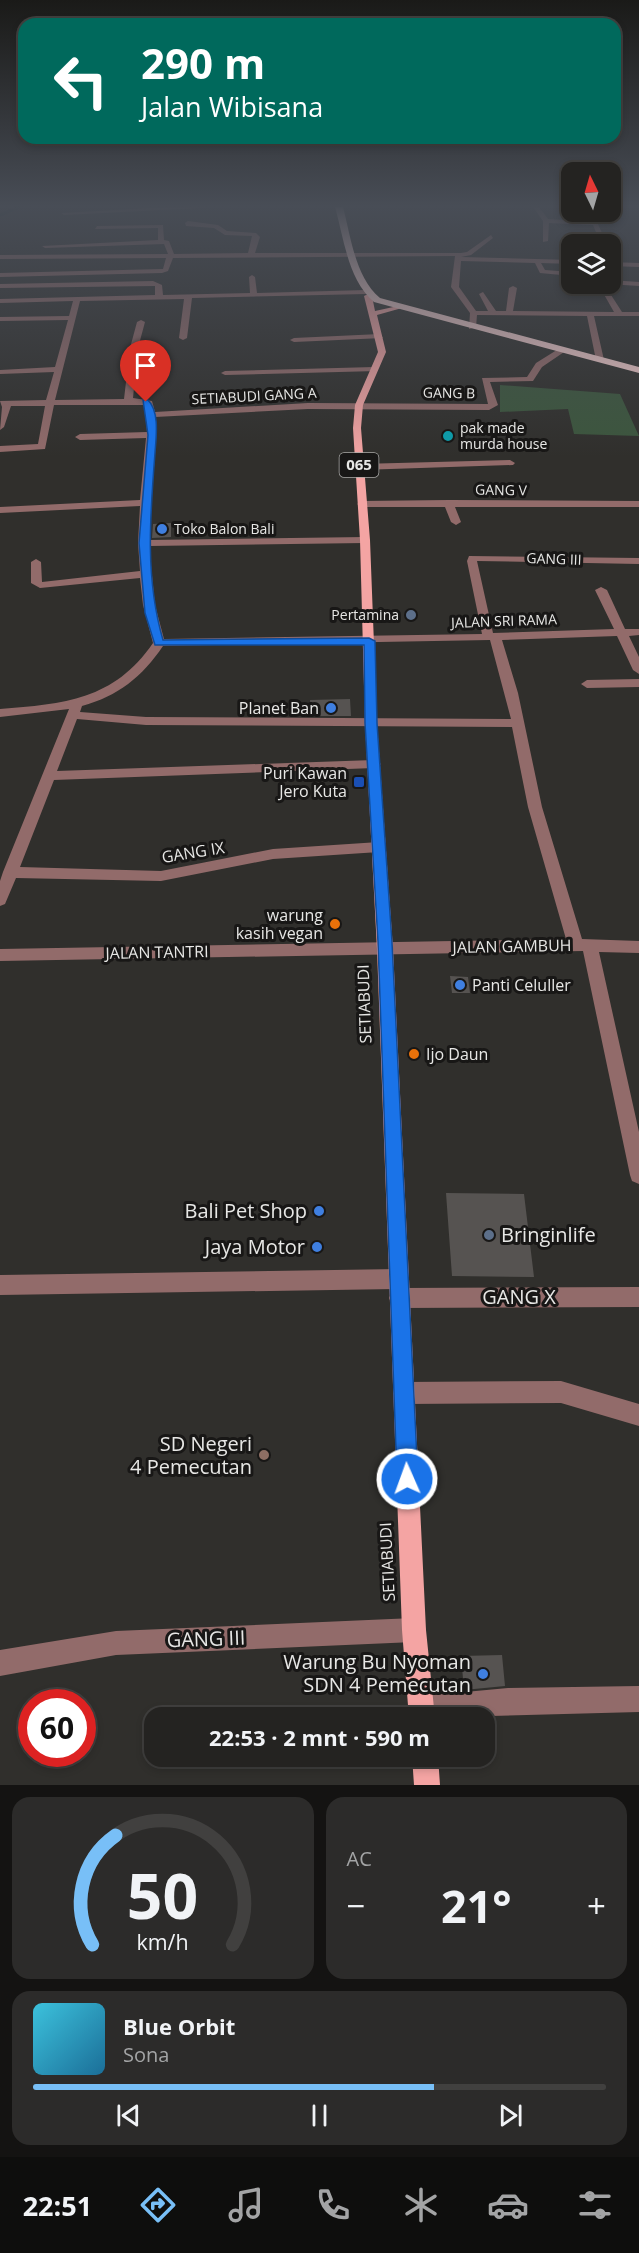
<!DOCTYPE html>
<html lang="id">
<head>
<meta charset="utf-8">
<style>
	:root { --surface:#242321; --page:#2c2b2a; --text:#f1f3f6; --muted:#a3a4a5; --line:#41403f; --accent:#78bff7 }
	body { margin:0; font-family:"Open Sans",sans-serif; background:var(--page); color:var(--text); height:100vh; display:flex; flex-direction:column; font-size:22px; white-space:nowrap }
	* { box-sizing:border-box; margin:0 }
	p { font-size:20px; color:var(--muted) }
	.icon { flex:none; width:33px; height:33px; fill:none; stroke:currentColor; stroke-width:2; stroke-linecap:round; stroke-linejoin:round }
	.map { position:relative; height:1785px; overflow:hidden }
	.sheet { display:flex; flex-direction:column; gap:12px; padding:12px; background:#141312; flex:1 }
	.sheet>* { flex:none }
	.top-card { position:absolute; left:18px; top:18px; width:603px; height:126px; border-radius:18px; box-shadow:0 3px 9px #0003,0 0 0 2px var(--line); background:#00695c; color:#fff; overflow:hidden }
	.needle { width:39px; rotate:355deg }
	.buttons { position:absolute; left:561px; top:162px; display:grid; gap:12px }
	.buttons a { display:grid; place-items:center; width:60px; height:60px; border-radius:12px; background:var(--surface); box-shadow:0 3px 9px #0003,0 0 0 2px var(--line); font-size:30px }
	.speed { position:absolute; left:18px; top:1689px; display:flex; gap:12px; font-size:30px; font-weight:700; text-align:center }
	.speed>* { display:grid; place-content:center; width:78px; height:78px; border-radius:50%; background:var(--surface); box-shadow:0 3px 9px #0003,0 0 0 2px var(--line); line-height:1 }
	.speed .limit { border:9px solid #d22; background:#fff; color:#111 }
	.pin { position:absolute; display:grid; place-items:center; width:51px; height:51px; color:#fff; margin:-62px -26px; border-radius:50% 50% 50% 0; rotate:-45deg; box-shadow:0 0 6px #0007 }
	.pin .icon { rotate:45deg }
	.me { position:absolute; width:66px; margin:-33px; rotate:358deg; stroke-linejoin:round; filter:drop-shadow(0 0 4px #0008) }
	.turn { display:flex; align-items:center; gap:21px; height:126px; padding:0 24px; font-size:27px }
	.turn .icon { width:78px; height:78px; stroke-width:2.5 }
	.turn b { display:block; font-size:42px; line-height:51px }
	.big { font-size:45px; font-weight:700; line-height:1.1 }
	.sheet .card { flex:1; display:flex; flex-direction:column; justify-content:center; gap:9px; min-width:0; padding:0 21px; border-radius:18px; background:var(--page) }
	.sheet .dial { align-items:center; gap:0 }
	.dial svg { height:156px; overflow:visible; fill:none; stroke:var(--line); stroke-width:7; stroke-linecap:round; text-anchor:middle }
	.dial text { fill:var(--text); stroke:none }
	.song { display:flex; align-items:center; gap:18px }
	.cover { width:72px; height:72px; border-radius:9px; background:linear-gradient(135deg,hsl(190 70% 55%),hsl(200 70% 35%)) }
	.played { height:6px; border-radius:3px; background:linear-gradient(90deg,var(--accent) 70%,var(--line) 70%) }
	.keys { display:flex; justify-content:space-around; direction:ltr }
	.heat { display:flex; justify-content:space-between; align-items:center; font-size:33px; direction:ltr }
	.sheet .tiles { flex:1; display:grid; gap:12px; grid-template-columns:1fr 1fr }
	.card:last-child { grid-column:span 2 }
	.trip { position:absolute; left:144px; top:1707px; width:351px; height:60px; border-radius:18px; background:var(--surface); box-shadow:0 3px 9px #0003,0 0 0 2px var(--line); font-weight:700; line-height:60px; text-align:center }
	.tab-bar { display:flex; height:96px; justify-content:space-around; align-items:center; background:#0e0e0d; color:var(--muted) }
	.tab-bar .icon { width:42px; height:42px }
	.tab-bar .current { color:var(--accent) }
	.tab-bar b { font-size:27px; color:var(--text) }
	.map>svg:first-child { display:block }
</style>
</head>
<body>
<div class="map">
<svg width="639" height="1785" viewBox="0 0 639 1785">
	<rect width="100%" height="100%" fill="#302f2c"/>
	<!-- green -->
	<path fill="#3c563d" d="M500 385 620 394 639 436 574 434 568 409 500 412Z"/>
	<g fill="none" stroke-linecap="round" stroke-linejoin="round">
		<!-- stream -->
		<path stroke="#041e1e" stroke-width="3" d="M0 215 19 207"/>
	</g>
	<!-- building -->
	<path fill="#565351" d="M171 523V537L152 538 153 524Z
		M350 699 351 716H311L310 700Z
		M450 976 468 977 470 993H452Z
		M446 1193 524 1194 534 1277 452 1276Z
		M502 1655 505 1686 464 1690 461 1656Z"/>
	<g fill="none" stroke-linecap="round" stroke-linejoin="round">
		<!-- minor -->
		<path fill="#926b6a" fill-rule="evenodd" d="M169 207H219L64 215 61 213Z
			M533 207H539L548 219 597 222 607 244H601L593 225 549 223 548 241 543 242V221Z
			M188 221 218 225 227 231 256 233 260 237 255 253H461L467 252 491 235 493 238 471 255 461 257 572 260V264L541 263 545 270 572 272V276L540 273 535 263 461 261 459 287 476 311H488L479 294 483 292 496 311H506L509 288 513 286 517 288 513 311 614 312 598 284H604L622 312H639V316H594L604 360 600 362 596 360 587 316 477 315 476 327 469 329 470 313 451 287 455 256 173 258 168 271 162 273 0 277V273L163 269 166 258 0 259V255L168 254 164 244 45 248 42 246 158 240V228L95 229 97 226 163 225 164 240 169 241 174 254 248 253 252 236 225 235 214 228 186 226 185 223Z
			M610 262 639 263V267L610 266Z
			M252 275 255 277 257 293 366 290 370 292 366 294 192 298 187 338 183 340 179 338 184 299 80 301 55 400 124 399 130 348 137 322 141 320 145 322 138 348 133 398 152 401 155 412 308 403 488 404 482 378 527 377 536 363 560 348 567 350 542 367 533 381 490 382 498 405 489 410 308 409 155 417C158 456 149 499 149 540L365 537 370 540 365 543 149 546 155 605 164 639 482 634 467 561 469 556 639 558V564L477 561 493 633 614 629 595 590 601 587 607 590 625 629H639V635L629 636 639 657V674L633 670 617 636 502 640 518 693 542 807 582 939 639 941V953L599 952 639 1132V1184L632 1181 630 1175 583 951 0 961V949L566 939 528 807 512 727 146 725 77 719 57 771 374 760 381 764 374 768 54 780 20 867 161 871 273 849 379 842 386 847 379 852 273 859 161 881 16 878 5 904 0 906V881L3 872 69 709 0 717V709C64 704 114 700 153 643L143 605 140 578 40 588 31 583V562L36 559 41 562 42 582 140 571 138 543 140 506 0 513V507L140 500 146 438 80 440 75 437 80 434 147 432 145 405H54L45 449 0 452V446L38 444 45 406H11L4 427 0 430 2 407 0 401 46 400 54 372 0 374V370L55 367 68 320 0 321V317L69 316 73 301 0 303V299L155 295V286L0 288V284L153 281 162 285 163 295 250 293 249 277ZM490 640 511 719 146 717 80 712 82 706C118 696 142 677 163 646Z
			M610 280 639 282V286L608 284H610Z
			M380 334 383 338 294 342 290 340 294 338Z
			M374 367 378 369 377 371 225 375 221 373 225 371Z
			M510 460 515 463 513 465 360 470 355 467 360 464Z
			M449 500 639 501V507H455L461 522 456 525 451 522 445 507H362L357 504 362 501Z
			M639 679V687L587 688 581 684 587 680Z
			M398 1269 405 1272 408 1279 405 1286 401 1288 639 1287V1307L399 1308 392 1305 389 1298 392 1291 396 1289 0 1295V1275Z
			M561 1381 639 1404V1426L561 1403 404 1404 396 1401 393 1393 396 1385 404 1382Z
			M414 1618 423 1621 426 1630 423 1639 414 1642 116 1655 0 1676V1650L116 1631Z
			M639 1686V1712L413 1718 409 1709 413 1700 422 1696 508 1688Z"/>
		<!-- major -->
		<path fill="#f4a4a3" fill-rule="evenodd" d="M368 294 372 296 375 311 398 306 402 308 377 315 386 352 363 405 361 428 370 540 377 723 393 949 426 1630 435 1718H409L402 1630 377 949 365 723 360 540 353 428 355 405 378 352 364 296Z
			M412 1756H438L440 1785H414Z"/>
		<!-- highway -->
		<path fill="#f5cdcc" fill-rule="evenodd" d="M335 207H343C351 237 355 277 380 298L639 367V373L374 302C348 280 344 239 335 207Z"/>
	</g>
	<!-- sky -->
	<linearGradient id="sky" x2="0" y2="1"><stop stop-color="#1a1a18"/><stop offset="0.45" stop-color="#484d56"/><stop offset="1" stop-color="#484d56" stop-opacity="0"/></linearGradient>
	<rect width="639" height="457" fill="url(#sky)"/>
	<!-- route -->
	<path fill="#1a73e8" stroke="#114b97" stroke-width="1.5" d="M143 400H148C160 412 156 438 155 453 150 517 145 578 163 640L369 638 375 641 377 723 392 942 418 1479 415 1486 407 1489 400 1486 397 1479 378 942 365 723 364 645H155L145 613 139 543 148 435Z"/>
	<!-- markers -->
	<circle fill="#0f9aa8" stroke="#181716" stroke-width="2" cx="448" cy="436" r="6"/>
	<g fill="#3f7fe0" stroke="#181716" stroke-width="2">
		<circle cx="162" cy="529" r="6"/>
		<circle cx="331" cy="708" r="6"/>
		<circle cx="460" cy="985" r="6"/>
		<circle cx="319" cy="1211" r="6"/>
		<circle cx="317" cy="1247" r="6"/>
		<circle cx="483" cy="1674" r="6"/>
	</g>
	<g fill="#5c6f8a" stroke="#181716" stroke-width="2">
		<circle cx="411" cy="615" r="6"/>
		<circle cx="489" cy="1235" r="6"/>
	</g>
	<rect fill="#1a4fb4" stroke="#181716" stroke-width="2" x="353" y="776" width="12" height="12" rx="3"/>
	<g fill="#e8710a" stroke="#181716" stroke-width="2">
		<circle cx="335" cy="924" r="6"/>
		<circle cx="414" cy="1054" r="6"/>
	</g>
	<circle fill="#8d6e63" stroke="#181716" stroke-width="2" cx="264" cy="1455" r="6"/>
	<g text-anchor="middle" stroke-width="6" stroke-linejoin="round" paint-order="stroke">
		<!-- far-street labels -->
		<g font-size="14" fill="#e7e7e5" stroke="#181716">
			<text transform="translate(449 393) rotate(1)" y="5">GANG B</text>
			<text transform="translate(254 396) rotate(-3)" y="5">SETIABUDI GANG A</text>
			<text transform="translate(501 490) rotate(1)" y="5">GANG V</text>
			<text transform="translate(554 559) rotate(2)" y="5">GANG III</text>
			<text transform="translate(504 621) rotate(-2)" y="5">JALAN SRI RAMA</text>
		</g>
		<!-- far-poi labels -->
		<g font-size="14" fill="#e7e7e5" stroke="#181716" text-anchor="start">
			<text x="460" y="433">pak made<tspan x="460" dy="16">murda house</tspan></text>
			<text x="174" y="534">Toko Balon Bali</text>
			<text x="399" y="620" text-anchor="end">Pertamina</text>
		</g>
		<!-- shield labels -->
		<rect fill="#181716" stroke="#a9a9a7" stroke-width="1.5" x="339.5" y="453" width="39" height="24" rx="4.5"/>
		<g font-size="15" font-weight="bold" fill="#e7e7e5">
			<text x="359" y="470">065</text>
		</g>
		<!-- poi labels -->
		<g font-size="16" fill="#e7e7e5" stroke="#181716" text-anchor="end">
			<text x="319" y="714">Planet Ban</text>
			<text x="347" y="779">Puri Kawan<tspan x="347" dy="18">Jero Kuta</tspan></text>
			<text x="323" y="921">warung<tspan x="323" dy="18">kasih vegan</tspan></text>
			<text x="472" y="991" text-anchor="start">Panti Celuller</text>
			<text x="426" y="1060" text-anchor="start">Ijo Daun</text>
		</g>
		<!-- street labels -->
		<g font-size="16" fill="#e7e7e5" stroke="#181716">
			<text transform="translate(193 852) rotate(-9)" y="6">GANG IX</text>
			<text transform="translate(512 946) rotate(-1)" y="6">JALAN GAMBUH</text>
			<text transform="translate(157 952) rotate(-1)" y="6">JALAN TANTRI</text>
			<text transform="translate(364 1004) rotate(-92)" y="6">SETIABUDI</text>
			<text transform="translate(387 1562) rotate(-93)" y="6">SETIABUDI</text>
		</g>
		<!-- near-poi labels -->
		<g font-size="20" fill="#e7e7e5" stroke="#181716" text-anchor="end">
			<text x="307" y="1218">Bali Pet Shop</text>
			<text x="501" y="1242" text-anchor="start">Bringinlife</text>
			<text x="305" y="1254">Jaya Motor</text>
			<text x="252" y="1451">SD Negeri<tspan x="252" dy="23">4 Pemecutan</tspan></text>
			<text x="471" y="1669">Warung Bu Nyoman<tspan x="471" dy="23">SDN 4 Pemecutan</tspan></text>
		</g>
		<!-- near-street labels -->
		<g font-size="20" fill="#e7e7e5" stroke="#181716">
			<text x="519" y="1304">GANG X</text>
			<text transform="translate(206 1639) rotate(-2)" y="7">GANG III</text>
		</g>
	</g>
</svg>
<div class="buttons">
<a><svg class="needle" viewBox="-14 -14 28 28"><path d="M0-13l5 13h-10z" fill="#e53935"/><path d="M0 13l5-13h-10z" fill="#a3a4a5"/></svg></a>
<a><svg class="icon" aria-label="layers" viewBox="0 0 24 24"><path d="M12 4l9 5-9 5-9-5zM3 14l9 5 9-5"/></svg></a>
</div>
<div class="speed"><div class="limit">60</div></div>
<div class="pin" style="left:146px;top:402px;background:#d93025"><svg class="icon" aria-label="arrive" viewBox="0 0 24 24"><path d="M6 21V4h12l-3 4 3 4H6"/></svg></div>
<svg class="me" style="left:407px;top:1479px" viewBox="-20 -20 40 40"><circle r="17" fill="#1a73e8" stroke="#fff" stroke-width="3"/><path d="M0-11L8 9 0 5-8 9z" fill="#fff"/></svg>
<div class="trip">22:53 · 2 mnt · 590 m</div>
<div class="top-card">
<div class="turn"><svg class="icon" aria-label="left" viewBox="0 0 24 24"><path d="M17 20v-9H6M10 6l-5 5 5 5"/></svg><div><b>290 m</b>Jalan Wibisana</div></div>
</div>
</div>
<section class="sheet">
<div class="tiles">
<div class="card dial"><svg viewBox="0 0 100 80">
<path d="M14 69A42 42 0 1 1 86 69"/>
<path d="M14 69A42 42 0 0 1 26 13" stroke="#78bff7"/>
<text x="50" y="56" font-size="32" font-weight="700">50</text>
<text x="50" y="72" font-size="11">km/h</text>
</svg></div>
<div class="card"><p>AC</p>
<div class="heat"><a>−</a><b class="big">21°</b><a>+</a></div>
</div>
<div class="card">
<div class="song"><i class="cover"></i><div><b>Blue Orbit</b><p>Sona</p></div></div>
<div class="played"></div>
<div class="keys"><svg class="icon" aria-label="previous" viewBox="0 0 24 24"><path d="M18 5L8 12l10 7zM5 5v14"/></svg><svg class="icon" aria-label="pause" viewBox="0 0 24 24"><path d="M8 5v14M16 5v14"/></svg><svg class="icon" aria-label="next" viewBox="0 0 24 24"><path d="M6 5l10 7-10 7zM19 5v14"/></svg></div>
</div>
</div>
</section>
<nav class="tab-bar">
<b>22:51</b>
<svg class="icon current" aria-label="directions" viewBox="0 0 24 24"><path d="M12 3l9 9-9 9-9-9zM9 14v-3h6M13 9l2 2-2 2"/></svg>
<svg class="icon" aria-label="music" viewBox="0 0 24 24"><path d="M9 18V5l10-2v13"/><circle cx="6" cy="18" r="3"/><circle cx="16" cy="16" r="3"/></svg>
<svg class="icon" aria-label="phone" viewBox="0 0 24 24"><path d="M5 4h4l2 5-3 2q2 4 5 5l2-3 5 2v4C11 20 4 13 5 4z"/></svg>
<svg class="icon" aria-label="climate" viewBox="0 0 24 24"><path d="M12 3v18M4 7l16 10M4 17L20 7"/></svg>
<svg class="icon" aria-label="car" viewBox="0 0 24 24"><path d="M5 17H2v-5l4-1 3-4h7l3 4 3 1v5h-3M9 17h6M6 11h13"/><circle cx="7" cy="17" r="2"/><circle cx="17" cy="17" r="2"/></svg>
<svg class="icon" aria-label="filters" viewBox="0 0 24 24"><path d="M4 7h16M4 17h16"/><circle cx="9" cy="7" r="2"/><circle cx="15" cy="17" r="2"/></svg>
</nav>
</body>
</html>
